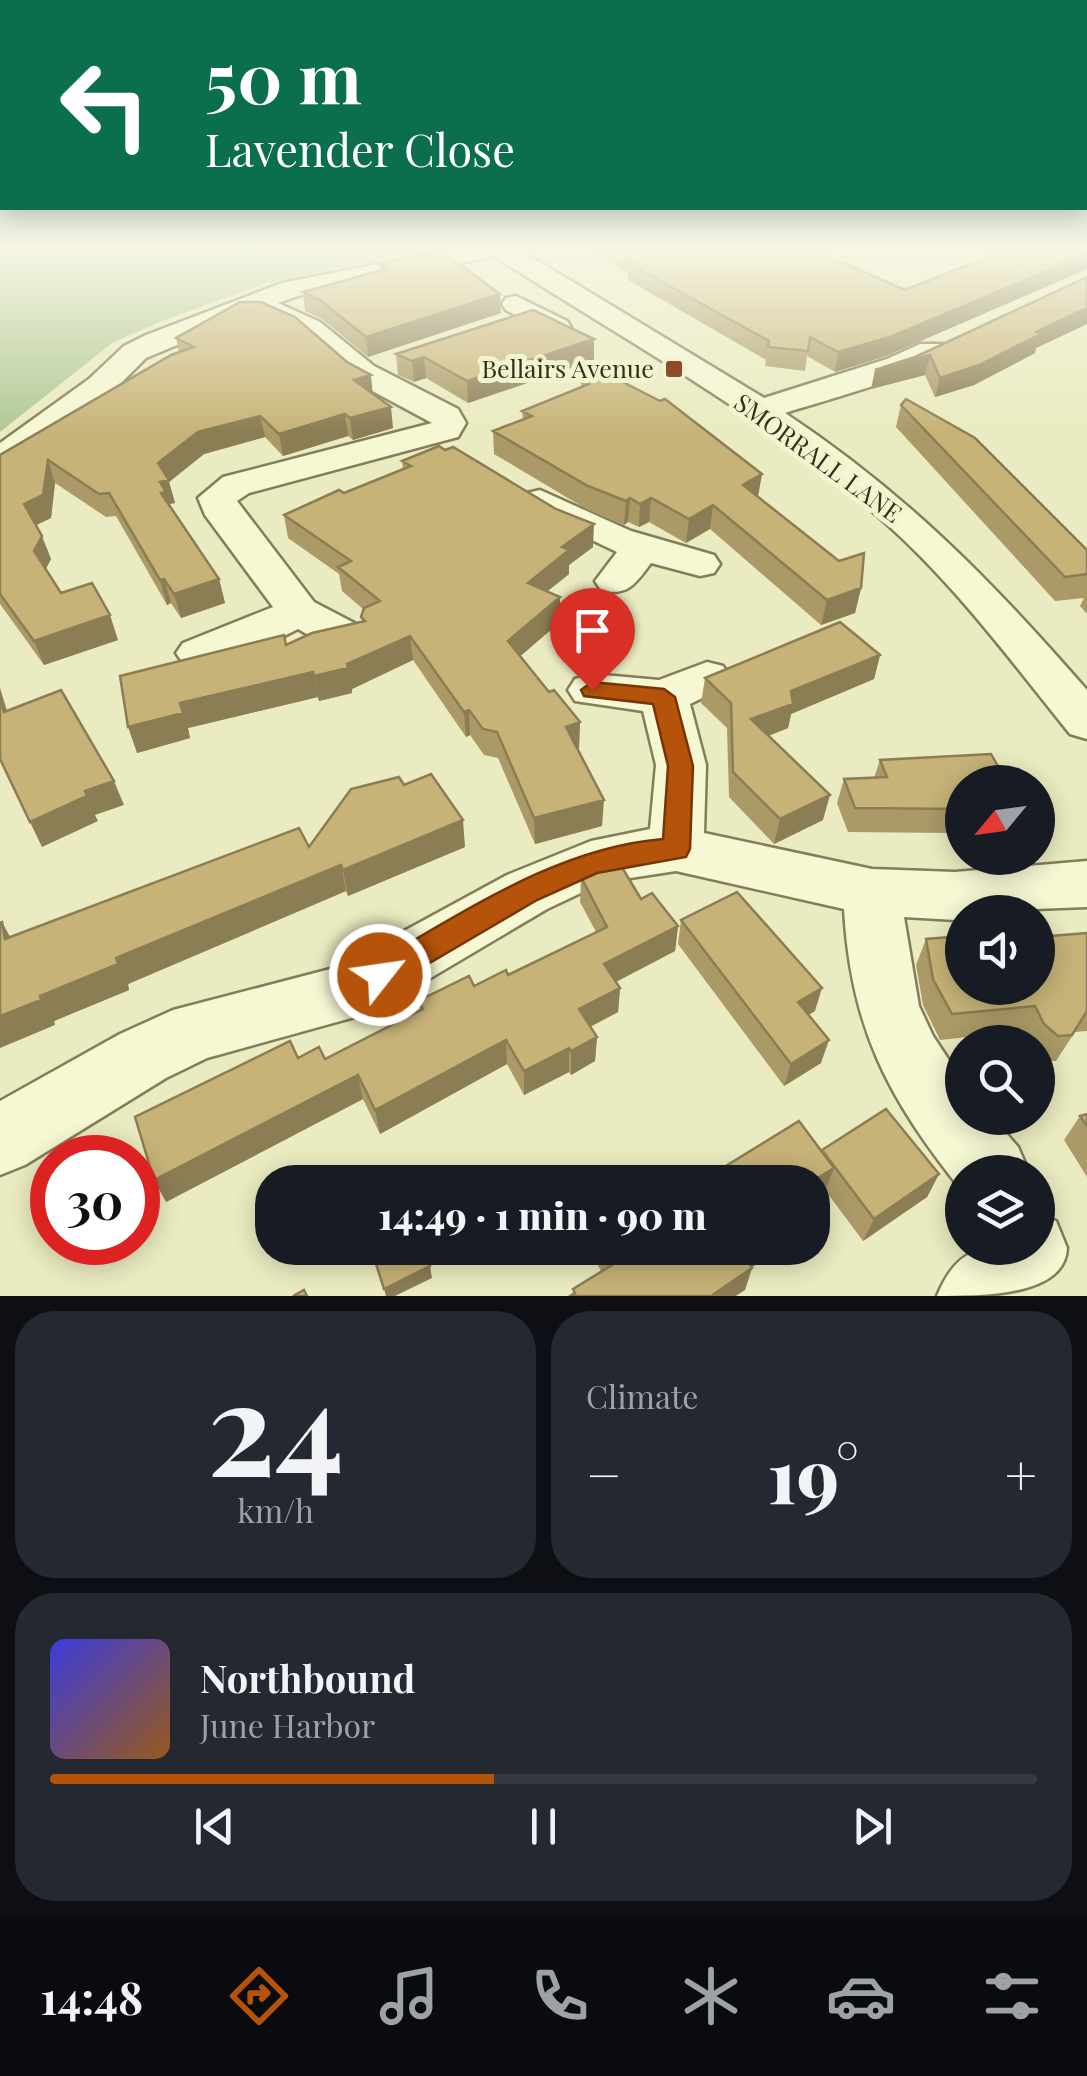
<!DOCTYPE html>
<html lang="en">
<head>
<meta charset="utf-8">
<style>
	:root { --surface:#171b24; --page:#242831; --text:#f1f3f6; --muted:#9ea1a6; --line:#363941; --accent:#b45309 }
	body { margin:0; font-family:"Playfair Display",serif; background:var(--page); color:var(--text); height:100vh; display:flex; flex-direction:column; font-size:38px; white-space:nowrap }
	* { box-sizing:border-box; margin:0 }
	p { font-size:32px; color:var(--muted) }
	.icon { flex:none; width:55px; height:55px; fill:none; stroke:currentColor; stroke-width:2; stroke-linecap:round; stroke-linejoin:round }
	.map { position:relative; height:1296px; overflow:hidden }
	.panel { display:flex; flex-direction:column; gap:15px; padding:15px; background:#0d0f14; flex:1 }
	.panel>* { flex:none }
	.top-card { position:absolute; left:0px; top:0px; width:1088px; height:210px; box-shadow:0 5px 25px #0003; background:#0b6e4f; color:#fff; overflow:hidden }
	.needle { width:65px; rotate:241deg }
	.fabs { position:absolute; left:945px; top:765px; display:grid; gap:20px }
	.fabs a { display:grid; place-items:center; width:110px; height:110px; border-radius:50%; background:var(--surface); box-shadow:0 5px 25px #0003; font-size:50px }
	.speed { position:absolute; left:30px; top:1135px; display:flex; gap:20px; font-size:50px; font-weight:700; text-align:center }
	.speed>* { display:grid; place-content:center; width:130px; height:130px; border-radius:50%; background:var(--surface); box-shadow:0 5px 25px #0003; line-height:1 }
	.speed .limit { border:15px solid #d22; background:#fff; color:#111 }
	.pin { position:absolute; display:grid; place-items:center; width:85px; height:85px; color:#fff; margin:-102px -42px; border-radius:50% 50% 50% 0; rotate:-45deg; box-shadow:0 0 10px #0007 }
	.pin .icon { rotate:45deg }
	.me { position:absolute; width:110px; margin:-55px; rotate:60deg; stroke-linejoin:round; filter:drop-shadow(0 0 8px #0008) }
	.turn { display:flex; align-items:center; gap:35px; height:210px; padding:0 40px; font-size:45px }
	.turn .icon { width:130px; height:130px; stroke-width:2.5 }
	.turn b { display:block; font-size:70px; line-height:85px }
	.big { font-size:75px; font-weight:800; line-height:1.1 }
	.panel .card { flex:1; display:flex; flex-direction:column; justify-content:center; gap:15px; min-width:0; padding:0 35px; border-radius:40px; background:var(--page) }
	.panel .dial { align-items:center; gap:0 }
	.dial b { font-size:130px; line-height:1 }
	.song { display:flex; align-items:center; gap:30px }
	.cover { width:120px; height:120px; border-radius:15px; background:linear-gradient(135deg,hsl(240 70% 55%),hsl(30 70% 35%)) }
	.played { height:10px; border-radius:5px; background:linear-gradient(90deg,var(--accent) 45%,var(--line) 45%) }
	.keys { display:flex; justify-content:space-around; direction:ltr }
	.heat { display:flex; justify-content:space-between; align-items:center; font-size:55px; direction:ltr }
	.panel .tiles { flex:1; display:grid; gap:15px; grid-template-columns:1fr 1fr }
	.card:last-child { grid-column:span 2 }
	.trip { position:absolute; left:255px; top:1165px; width:575px; height:100px; border-radius:40px; background:var(--surface); box-shadow:0 5px 25px #0003; font-weight:800; line-height:100px; text-align:center }
	.dock { display:flex; height:160px; justify-content:space-around; align-items:center; background:#090b0e; color:var(--muted) }
	.dock .icon { width:70px; height:70px }
	.dock .on { color:var(--accent) }
	.dock b { font-size:45px; color:var(--text) }
	.map>svg:first-child { display:block }
</style>
</head>
<body>
<div class="map">
<svg width="1087" height="1296" viewBox="0 0 1087 1296">
	<rect width="100%" height="100%" fill="#eaebc0"/>
	<!-- green -->
	<path fill="#b1c895" d="M0 250H431L262 284 160 322 112 343 0 432Z"/>
	<g fill="none" stroke-linecap="round" stroke-linejoin="round">
		<defs>
			<path id="minor" d="M450 250H520L764 398 887 359 920 344H942L946 350C929 374 818 402 785 413 907 494 992 581 1087 690V739L1070 734C1013 663 958 589 890 527 771 419 629 343 494 256L298 296 278 303 320 322 374 366 458 409 466 423 458 437 249 493 237 501 314 602 358 625 364 635 358 645C333 651 319 641 298 629 266 645 219 673 183 663L176 653 183 643 273 607 205 515 198 498 223 477 432 423 352 380 300 334 254 313 146 358 111 393 13 467 0 470V443L89 379 124 346 146 335 282 283Z
				M516 296 567 321 571 327 567 333H547L506 310 502 304 506 298Z
				M540 490 631 531 714 555 720 564 714 573 700 576 651 563C636 583 628 597 601 590L595 581 617 552 527 509 521 501 527 493Z
				M707 662 723 666 730 677 723 688 690 704 706 765 704 833 872 869 955 872 1087 861V907L962 912V919L955 920 904 917 919 1006 933 1036 962 1080V1118H993L1018 1147 1029 1172H962V1191C888 1098 851 1029 844 909L676 871 604 882 547 909 373 1012 207 1058 166 1078 25 1165 0 1175V1101L120 1034 173 1010 338 967 507 875 591 841 650 829 656 765 643 711 575 701 568 690 575 679 592 674 659 680Z
				M1038 1214 1056 1221 1067 1248C1065 1296 983 1296 937 1296 960 1241 985 1248 1038 1248Z"/>
		</defs>
		<!-- minor casing -->
		<use href="#minor" stroke="#837d59" stroke-width="5"/>
		<!-- minor -->
		<use href="#minor" fill="#f6f7d3" fill-rule="evenodd"/>
	</g>
	<!-- wall -->
	<path fill="#ab9a67" d="M591 250H815L905 290 999 253 989 250H1087V269L886 356 835 372 807 356 805 371 765 366 766 360 628 280V273Z
		M380 264 501 313 368 357 322 319 305 311 303 292 381 270Z
		M1087 277V324L1036 348 1035 353 974 385 935 397 925 375 871 389 915 357Z
		M176 338 373 394 393 428 353 440 348 436 283 456 265 437 204 454 169 482 175 503 169 504 170 507 219 579 225 603 181 618 171 603 167 605 116 516 106 517 55 483 51 518 36 525 51 559 46 569 61 593 118 640 44 665 0 604V455L179 352Z
		M396 354 594 360 585 363 758 497 861 588 855 613 821 625 710 529 686 543 649 522 639 527 628 522 624 525 588 510 494 454 493 431 523 420 522 411 582 387 580 382V365L468 403 426 378 414 382 398 375Z
		M901 405 1087 550V614L1080 606 1084 598 1055 601 896 427Z
		M402 461 593 547 569 565V574L547 591 560 622 520 656 549 692 580 722 579 748H577L602 826 535 844 498 758 484 755 470 735 466 737 413 660 352 689V693L319 701 318 697 188 728 190 738 137 753 286 645 361 622V617L363 609 342 591 339 574 288 538 284 515 344 493 403 469Z
		M880 655 874 679 791 714 788 728 768 736 823 820 774 844 729 797 727 728 701 703 705 678Z
		M880 760 962 782V832L948 833 848 832 837 803 844 779 874 778Z
		M404 785 465 847 348 896 346 891 128 984 129 990 54 1021 55 1025 2 922 10 937 309 847Z
		M581 877 641 899 678 926 675 951 616 982 620 988 618 1012 590 1027 597 1037 595 1061 571 1075 569 1072 524 1095 507 1064 380 1134 363 1099 166 1202 298 1058 325 1059 420 1011 418 1001 508 975 596 932 580 902Z
		M681 920 815 1011 808 1015 821 1063 784 1086 678 944Z
		M1087 933V1031L1075 1032 1056 1061H1043L1038 1056V1042H1027L1022 1031 940 1040 923 1005 916 965 926 939 962 988Z
		M1087 1114V1177L1064 1140 1080 1116Z
		M822 1151 939 1174 927 1197 863 1241 825 1190 812 1199V1182Z
		M596 1248H781L752 1267 745 1290 573 1294V1289L601 1271 595 1260Z"/>
	<!-- shaded-wall -->
	<path fill="#8b7d54" d="M1087 254V269L886 356 835 372 838 352Z
		M500 294 501 313 368 357 366 337Z
		M1087 308V324L1036 348 1035 353 974 385 935 397 940 378Z
		M594 339V360L582 364 580 360V365L468 403 467 381Z
		M930 355 925 375 871 389 875 370Z
		M424 357 426 378 414 382 412 361Z
		M371 375 373 396 354 380Z
		M391 407 393 428 353 440 350 418Z
		M345 414 348 436 283 456 279 434Z
		M260 416 265 437 204 454 169 482 175 503 169 504 172 515 161 493 158 463 198 432Z
		M48 460 55 483 51 518 32 527 24 504Z
		M762 474 758 497 743 485Z
		M630 498 628 522 624 525 626 501Z
		M651 498 649 522 639 527 640 504Z
		M713 505 710 529 686 543 689 519Z
		M594 524 593 547 569 565V574L528 607V583L562 547Z
		M42 536 51 559 42 575 34 551Z
		M164 579 171 603 167 605 160 580Z
		M219 579 225 603 181 618 174 594Z
		M861 588 855 613 821 625 827 600Z
		M560 597V622L509 666 508 641Z
		M110 615 118 640 44 665 34 641Z
		M410 636 413 660 352 689V693L319 701 314 676 347 664Z
		M880 655 874 679 791 714 788 728 747 744 751 719 791 691Z
		M313 672 318 697 188 728 190 738 137 753 128 727 180 703Z
		M0 688 15 737 4 712 0 699Z
		M469 710 470 735 466 737 464 712Z
		M580 722 579 748 566 753V727Z
		M114 781 124 805 95 815 98 821 42 847 30 822 85 791Z
		M830 795 823 820 774 844 780 819Z
		M604 800 602 826 535 844 534 818Z
		M463 820 465 847 348 896 343 870Z
		M341 865 346 891 128 984 129 990 54 1021 55 1025 0 1048V1016L116 958Z
		M2 922 16 948 5 939Z
		M678 926 675 951 602 989 604 964Z
		M620 988 618 1012 578 1033 579 1009Z
		M822 988 815 1011 791 1025 798 1002Z
		M597 1037 595 1061 571 1075V1051Z
		M506 1040 507 1064 380 1134 375 1110Z
		M829 1040 821 1063 784 1086 791 1064Z
		M569 1048V1072L524 1095V1071Z
		M358 1075 363 1099 166 1202 154 1180Z
		M834 1168 825 1191 812 1199V1182H811Z
		M939 1174 927 1197 863 1241 874 1219Z
		M756 1248H781L737 1277 744 1255Z
		M430 1266 432 1278 395 1296H386L384 1289Z
		M752 1268 745 1290 736 1296H711Z"/>
	<!-- building -->
	<path fill="#c7b378" stroke="#8b7d54" stroke-width="2.5" d="M620 250H815L905 290 1006 250H1087V254L890 337 838 352 810 337 808 351 768 347 769 341 628 263 637 261Z
		M443 252 500 294 366 337 320 300 303 292 386 269 380 264Z
		M1087 277V308L1036 332 1041 334 979 365 940 378 930 355 875 370 915 357Z
		M240 302H261L295 317 347 362 371 375 354 380 391 407 350 418 345 414 279 434 260 416 198 432 158 463 169 480 160 482 166 492 161 493 219 579 174 594 164 579 160 580 109 493 99 494 48 460 43 495 24 504 42 536 34 551 61 593 92 583 110 615 34 641 0 594V455L171 355 194 347 176 338Z
		M533 310 594 339 467 381 424 357 412 361 396 354Z
		M580 360 660 401 665 399 762 474 743 485 839 561 864 553 861 588 827 600 713 505 689 519 651 498 640 504 630 498 626 501 588 486 493 431 532 416 522 411 589 384Z
		M906 399 975 438 1087 550V574L1065 577 901 405Z
		M439 446 445 450 453 447 556 509 594 524 562 547 569 550 528 583 560 597 508 641 549 692 554 690 580 722 566 727 604 800 534 818 497 732 483 729 469 710 464 712 410 636 347 664 348 668 314 676 313 672 180 703 183 713 128 727 120 676 284 635 286 645 312 633 365 621 361 617 364 608 380 601 338 567 351 561 284 515 339 490 344 493 411 466 402 461Z
		M840 622 880 655 791 691 793 704 751 719 830 795 780 819 733 772 731 703 705 678Z
		M61 690 114 781 85 791 87 796 30 822 0 759V699L4 712Z
		M991 754 1007 782H962V809L855 808 844 779 887 777 880 760Z
		M431 774 463 820 343 870 341 865 116 958 118 964 40 996 41 1000 0 1016V923L2 922 5 939 299 828 309 847 351 789 399 777 404 785Z
		M620 864 641 899 652 893 678 926 604 964 620 988 579 1009 597 1037 571 1051 569 1048 524 1071 506 1040 375 1110 358 1075 154 1180 135 1117 290 1041 298 1058 319 1047 325 1059 423 1009 418 1001 469 976 474 986 506 970 508 975 607 927 581 877Z
		M737 892 822 988 798 1002 829 1040 791 1064 681 920Z
		M1087 933V1011L1072 1035 1058 1036 1044 1024 1035 1006 952 1014 933 979 926 939 962 936V988H1038V937Z
		M886 1109 939 1174 874 1219 822 1150Z
		M1087 1114V1126L1080 1116Z
		M799 1121 834 1168 811 1182H700Z
		M371 1248H423L430 1266 384 1289Z
		M602 1248H756L744 1255 752 1268 711 1296H570L575 1293 573 1289 612 1265Z
		M304 1290 307 1296H293Z"/>
	<!-- sky -->
	<linearGradient id="sky" x2="0" y2="1"><stop stop-color="#8cb8d7"/><stop offset="0.58" stop-color="#f6f6e3"/><stop offset="1" stop-color="#f6f6e3" stop-opacity="0"/></linearGradient>
	<rect width="1087" height="432" fill="url(#sky)"/>
	<!-- route -->
	<path fill="#b45309" stroke="#753606" stroke-width="2.5" d="M592 682 664 689 675 697 693 766 690 849 686 857 597 873 537 900 392 985 380 989 369 985 365 975 369 966C462 914 555 848 663 839L668 766 653 704 584 696 581 690Z"/>
	<!-- markers -->
	<rect fill="#8f4c2c" stroke="#f2f3cf" stroke-width="4" x="664" y="359" width="20" height="20" rx="5"/>
	<g text-anchor="middle" stroke-width="10" stroke-linejoin="round" paint-order="stroke">
		<!-- far-poi labels -->
		<g font-size="25" fill="#332f1d" stroke="#f2f3cf" text-anchor="end">
			<text x="654" y="378">Bellairs Avenue</text>
		</g>
		<!-- far-street labels -->
		<g font-size="25" fill="#332f1d" stroke="#f2f3cf">
			<text transform="translate(818 458) rotate(36)" y="9">SMORRALL LANE</text>
		</g>
	</g>
</svg>
<div class="fabs">
<a><svg class="needle" viewBox="-14 -14 28 28"><path d="M0-13l5 13h-10z" fill="#e53935"/><path d="M0 13l5-13h-10z" fill="#9ea1a6"/></svg></a>
<a><svg class="icon" aria-label="sound" viewBox="0 0 24 24"><path d="M4 9h4l5-4v14l-5-4H4zM17 9q2 3 0 6"/></svg></a>
<a><svg class="icon" aria-label="search" viewBox="0 0 24 24"><circle cx="10" cy="10" r="6"/><path d="M15 15l6 6"/></svg></a>
<a><svg class="icon" aria-label="layers" viewBox="0 0 24 24"><path d="M12 4l9 5-9 5-9-5zM3 14l9 5 9-5"/></svg></a>
</div>
<div class="speed"><div class="limit">30</div></div>
<div class="pin" style="left:592px;top:690px;background:#d93025"><svg class="icon" aria-label="arrive" viewBox="0 0 24 24"><path d="M6 21V4h12l-3 4 3 4H6"/></svg></div>
<svg class="me" style="left:380px;top:975px" viewBox="-20 -20 40 40"><circle r="17" fill="#b45309" stroke="#fff" stroke-width="3"/><path d="M0-11L8 9 0 5-8 9z" fill="#fff"/></svg>
<div class="trip">14:49 · 1 min · 90 m</div>
<div class="top-card">
<div class="turn"><svg class="icon" aria-label="left" viewBox="0 0 24 24"><path d="M17 20v-9H6M10 6l-5 5 5 5"/></svg><div><b>50 m</b>Lavender Close</div></div>
</div>
</div>
<section class="panel">
<div class="tiles">
<div class="card dial"><b>24</b><p>km/h</p></div>
<div class="card"><p>Climate</p>
<div class="heat"><a>−</a><b class="big">19°</b><a>+</a></div>
</div>
<div class="card">
<div class="song"><i class="cover"></i><div><b>Northbound</b><p>June Harbor</p></div></div>
<div class="played"></div>
<div class="keys"><svg class="icon" aria-label="previous" viewBox="0 0 24 24"><path d="M18 5L8 12l10 7zM5 5v14"/></svg><svg class="icon" aria-label="pause" viewBox="0 0 24 24"><path d="M8 5v14M16 5v14"/></svg><svg class="icon" aria-label="next" viewBox="0 0 24 24"><path d="M6 5l10 7-10 7zM19 5v14"/></svg></div>
</div>
</div>
</section>
<nav class="dock">
<b>14:48</b>
<svg class="icon on" aria-label="directions" viewBox="0 0 24 24"><path d="M12 3l9 9-9 9-9-9zM9 14v-3h6M13 9l2 2-2 2"/></svg>
<svg class="icon" aria-label="music" viewBox="0 0 24 24"><path d="M9 18V5l10-2v13"/><circle cx="6" cy="18" r="3"/><circle cx="16" cy="16" r="3"/></svg>
<svg class="icon" aria-label="phone" viewBox="0 0 24 24"><path d="M5 4h4l2 5-3 2q2 4 5 5l2-3 5 2v4C11 20 4 13 5 4z"/></svg>
<svg class="icon" aria-label="climate" viewBox="0 0 24 24"><path d="M12 3v18M4 7l16 10M4 17L20 7"/></svg>
<svg class="icon" aria-label="car" viewBox="0 0 24 24"><path d="M5 17H2v-5l4-1 3-4h7l3 4 3 1v5h-3M9 17h6M6 11h13"/><circle cx="7" cy="17" r="2"/><circle cx="17" cy="17" r="2"/></svg>
<svg class="icon" aria-label="filters" viewBox="0 0 24 24"><path d="M4 7h16M4 17h16"/><circle cx="9" cy="7" r="2"/><circle cx="15" cy="17" r="2"/></svg>
</nav>
</body>
</html>
